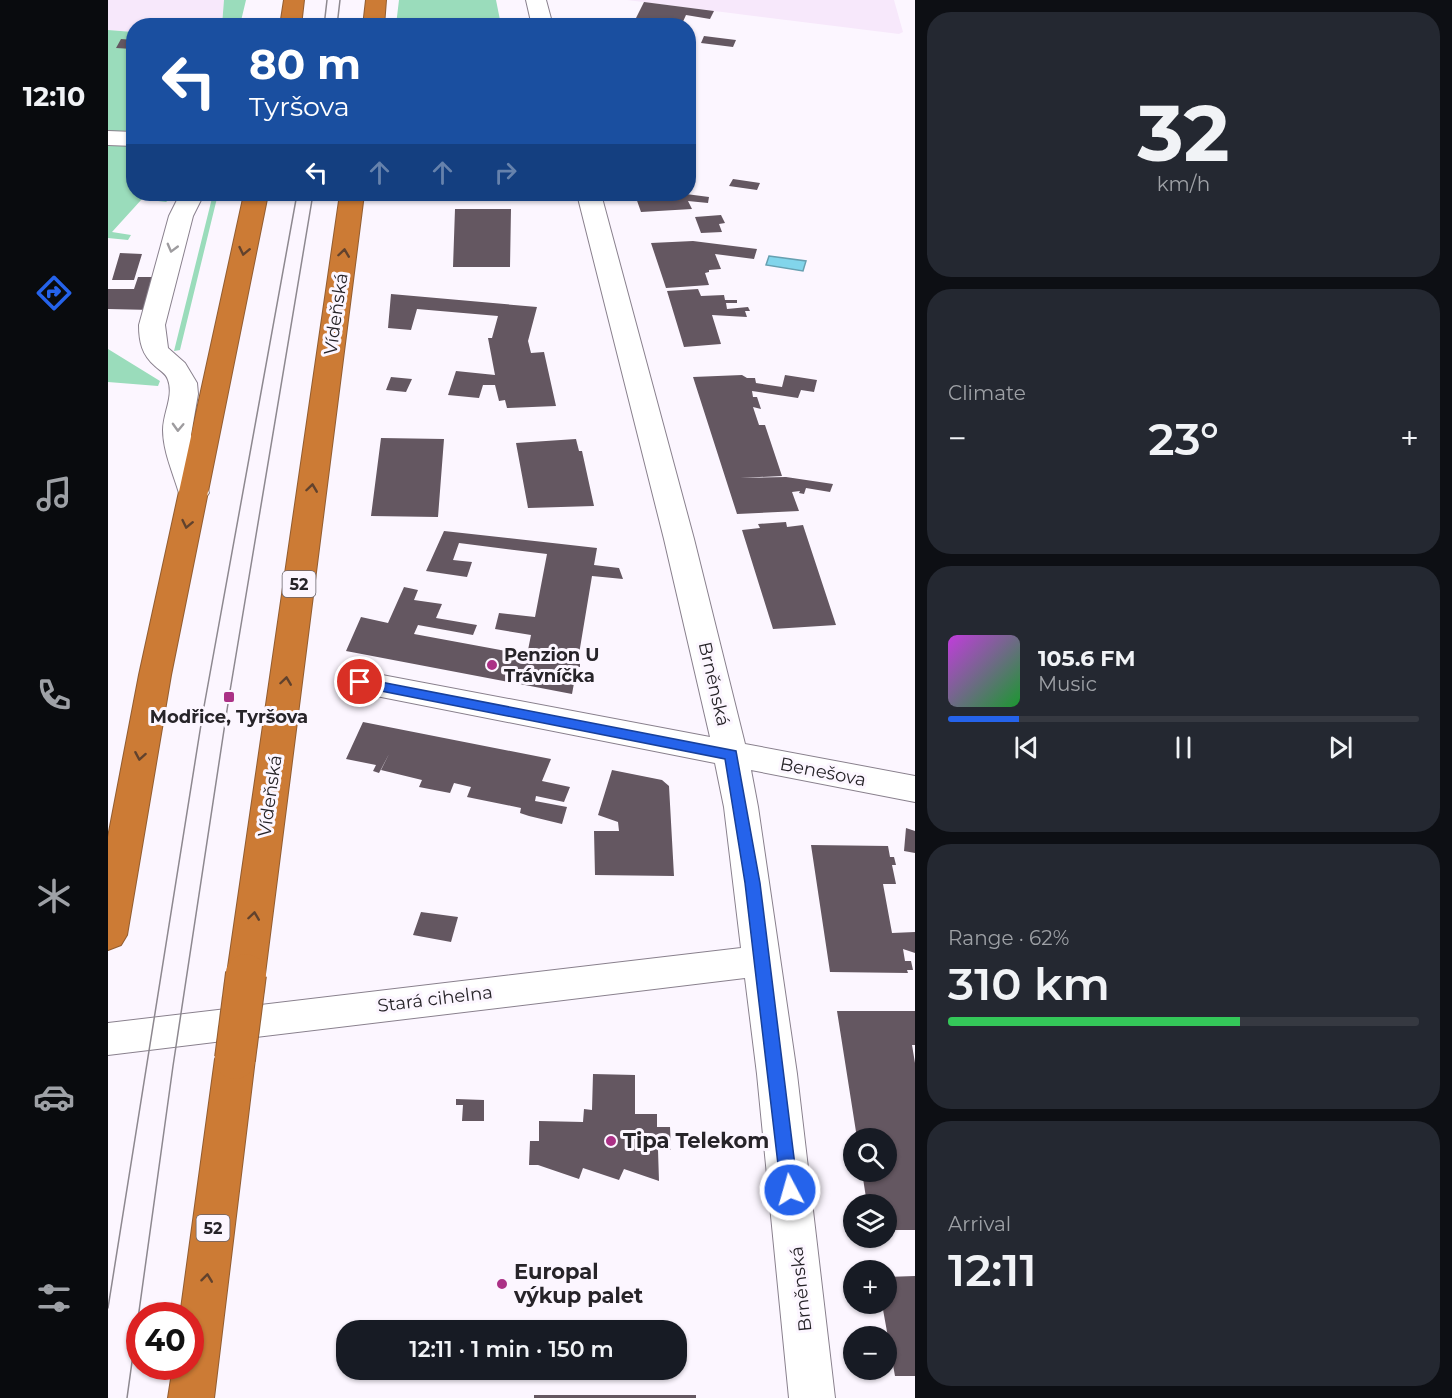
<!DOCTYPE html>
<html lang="en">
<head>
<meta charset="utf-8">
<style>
	:root { --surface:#171b24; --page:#242831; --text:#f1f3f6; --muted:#9ea1a6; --line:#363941; --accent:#2563eb }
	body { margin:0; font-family:Montserrat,sans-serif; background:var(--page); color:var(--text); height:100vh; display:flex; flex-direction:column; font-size:22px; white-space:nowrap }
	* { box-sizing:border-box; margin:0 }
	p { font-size:20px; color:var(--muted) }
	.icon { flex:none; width:33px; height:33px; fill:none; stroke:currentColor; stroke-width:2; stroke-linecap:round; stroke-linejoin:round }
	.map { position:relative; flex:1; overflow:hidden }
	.panel { display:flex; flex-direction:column; gap:12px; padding:12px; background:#0d0f14; width:537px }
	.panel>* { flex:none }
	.guide { position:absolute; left:18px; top:18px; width:570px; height:183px; border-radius:24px; box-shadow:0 2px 4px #0004; background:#1a4fa0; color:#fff; overflow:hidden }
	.controls { position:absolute; left:735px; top:1128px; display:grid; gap:12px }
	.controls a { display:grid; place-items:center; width:54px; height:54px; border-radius:50%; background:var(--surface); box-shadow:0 2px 4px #0004; font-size:30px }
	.speed { position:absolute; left:18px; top:1302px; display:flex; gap:12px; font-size:30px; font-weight:700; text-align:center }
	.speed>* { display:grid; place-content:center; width:78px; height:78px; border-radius:50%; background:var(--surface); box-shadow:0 2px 4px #0004; line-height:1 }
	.speed .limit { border:9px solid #d22; background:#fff; color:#111 }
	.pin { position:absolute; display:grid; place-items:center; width:51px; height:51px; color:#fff; margin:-26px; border:3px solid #fff; border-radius:50%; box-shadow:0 2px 6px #0007 }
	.me { position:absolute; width:66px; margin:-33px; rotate:354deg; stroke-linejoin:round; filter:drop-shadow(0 0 4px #0008) }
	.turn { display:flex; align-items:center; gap:21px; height:126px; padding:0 24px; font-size:27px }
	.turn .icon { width:78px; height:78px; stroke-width:2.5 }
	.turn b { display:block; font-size:42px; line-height:51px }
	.lanes { display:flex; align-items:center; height:57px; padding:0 24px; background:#0003; justify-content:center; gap:30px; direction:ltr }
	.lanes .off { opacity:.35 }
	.big { font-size:45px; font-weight:600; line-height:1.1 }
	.panel .tile { flex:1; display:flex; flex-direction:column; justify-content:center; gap:9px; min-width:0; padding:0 21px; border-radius:24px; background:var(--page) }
	.panel .dial { align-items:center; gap:0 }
	.dial b { font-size:78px; line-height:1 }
	.song { display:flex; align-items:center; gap:18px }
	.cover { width:72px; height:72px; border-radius:9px; background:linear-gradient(135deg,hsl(290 70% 55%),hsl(130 70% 35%)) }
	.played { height:6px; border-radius:3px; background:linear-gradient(90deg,var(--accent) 15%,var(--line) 15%) }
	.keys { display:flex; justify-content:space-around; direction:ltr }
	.heat { display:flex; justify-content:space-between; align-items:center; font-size:33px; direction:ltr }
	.charge { height:9px; border-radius:4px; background:linear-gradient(90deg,#34c759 62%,var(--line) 0) }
	.trip { position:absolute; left:228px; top:1320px; width:351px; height:60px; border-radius:24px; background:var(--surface); box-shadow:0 2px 4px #0004; font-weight:600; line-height:60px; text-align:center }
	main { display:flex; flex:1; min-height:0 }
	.dock { display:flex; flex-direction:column; width:108px; justify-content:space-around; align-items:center; background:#090b0e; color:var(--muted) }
	.dock .icon { width:42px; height:42px }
	.dock .selected { color:var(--accent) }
	.dock b { font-size:27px; color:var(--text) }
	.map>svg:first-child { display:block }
</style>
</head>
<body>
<main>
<nav class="dock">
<b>12:10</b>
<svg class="icon selected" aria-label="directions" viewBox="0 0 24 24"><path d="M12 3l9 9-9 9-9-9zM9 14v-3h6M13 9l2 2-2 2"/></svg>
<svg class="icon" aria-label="music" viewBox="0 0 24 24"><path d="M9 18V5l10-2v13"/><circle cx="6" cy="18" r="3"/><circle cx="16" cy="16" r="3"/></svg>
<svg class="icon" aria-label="phone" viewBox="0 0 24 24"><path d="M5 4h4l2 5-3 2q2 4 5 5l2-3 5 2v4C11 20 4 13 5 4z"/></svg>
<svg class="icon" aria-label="climate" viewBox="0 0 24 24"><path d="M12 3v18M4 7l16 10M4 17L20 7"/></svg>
<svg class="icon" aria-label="car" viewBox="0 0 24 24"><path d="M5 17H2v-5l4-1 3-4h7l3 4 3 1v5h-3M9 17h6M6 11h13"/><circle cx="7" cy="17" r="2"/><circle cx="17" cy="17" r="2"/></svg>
<svg class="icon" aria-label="filters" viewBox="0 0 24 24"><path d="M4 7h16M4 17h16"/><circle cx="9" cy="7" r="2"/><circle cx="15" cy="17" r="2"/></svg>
</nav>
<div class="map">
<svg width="807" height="1398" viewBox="0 0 807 1398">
	<rect width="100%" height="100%" fill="#fcf6ff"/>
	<!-- industrial -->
	<path fill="#f7e8fb" d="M0 0H116L114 25 26 26 25 32 0 30Z
		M519 0H786L795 32 791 34Z"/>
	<!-- green -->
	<path fill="#9adcbb" d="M116 0H138L132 25H114Z
		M291 0H388L393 25H288Z
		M0 30 25 32V136L0 135Z
		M25 140 26 194H69L58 202 34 199 4 232 23 235 20 240 0 238V142Z
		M105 194H110L72 350 66 351Z
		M0 349 52 381 50 386 0 382Z"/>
	<!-- water -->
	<path fill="#82d5eb" stroke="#67a0b1" stroke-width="1.5" d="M661 256 698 261 695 271 658 265Z"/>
	<!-- building -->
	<path fill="#645761" d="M536 2 606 11 602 19 578 15 573 26 526 22Z
		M596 36 628 40 625 47 593 43Z
		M13 39 26 40 24 49 8 48Z
		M625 179 652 183 649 190 621 186Z
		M578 194 601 197 600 203 580 201 584 209 533 212 527 195Z
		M347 209H403L402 267H345Z
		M613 215 617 223 611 224 614 232 593 233 587 217Z
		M585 241 649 249 646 259 607 254 613 269 601 270V272L597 273 601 285 558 288 543 243Z
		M12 253 34 254 26 280H4Z
		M30 277H54L44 310 0 309V289H26Z
		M590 289 593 296 616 295 617 300H629V303H618L619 309 640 307 642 311H637L639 317 604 315 613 344 576 347 559 291Z
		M283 294 429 307 420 341 423 353 436 352 448 406 399 408 397 400 391 401 387 385H375L371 398 340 395 348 371 387 375 380 338H384L390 316 309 309 303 330 280 328Z
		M634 375 639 378H647L648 383 674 387 677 375 709 380 706 392 693 390 690 398 644 391 645 397H649L653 409 645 407 651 425H657L674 476 632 478 678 477 725 484 722 492 698 488 696 494 691 493 692 491 684 492 691 511 629 514 585 377Z
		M283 377 304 379 298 392 278 390Z
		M273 438 336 439 330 517 263 516Z
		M468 439 471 451H474L486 506 420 508 408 443Z
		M678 522 679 527 695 525 728 625 665 629 634 530 652 528 650 524Z
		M336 531 489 548 486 565 511 568 515 579 484 576 470 660H472V667H469L464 694 238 651 253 617 280 623 296 587 310 590 306 600 334 604 328 618 369 625 365 635 310 625 306 634 419 655 423 635 387 629 391 613 427 617 439 554 351 543 345 560 364 562 359 577 318 571Z
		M255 722 443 759 434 781 462 787 456 802 428 796 427 801 459 807 454 824 421 816 412 813 413 808 359 797 363 787 346 783 342 793 311 787 314 780 273 770 281 754 271 773 265 771 268 765 238 759Z
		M504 770 554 780 561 786 566 876 487 875 486 831H511L510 822 490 815Z
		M798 828 807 831V853L796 851Z
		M703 845 780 846 782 857H786L788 865H784L788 884H775L784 933 807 932V953L795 949 797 961H803L805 970H799L800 973 722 972Z
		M313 912 350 917 343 942 305 935Z
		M729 1011H807V1045H804L807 1063V1230H778V1204H759L754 1172H778V1138H749Z
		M485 1074 527 1075V1114H549V1127H562L563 1150H550L551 1181 516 1169 511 1180 475 1168 471 1179 430 1165H421L422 1141H431V1121L475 1122 476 1109 484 1110Z
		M348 1099 376 1100V1121H354L355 1105H348Z
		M807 1276V1376H787L774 1304H778V1277Z
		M426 1395H588V1398H426Z"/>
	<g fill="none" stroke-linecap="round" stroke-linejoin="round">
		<defs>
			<path id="minor" d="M418 0H438L445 26H424Z
				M0 131 26 132V146L0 145Z
				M72 194H96L85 216 57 325 60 348 77 363 89 383 90 394 83 435 101 493 96 500 86 502 76 500 71 493C65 473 55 451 55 430 55 413 66 396 60 380 58 373 52 371 47 366 34 355 31 342 31 325L61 216Z
				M469 194H493L586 539 637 744 807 776V802L643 770 650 807 689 1074 727 1398H681L649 1074 637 978 0 1055V1023L633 948 616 807 607 763 253 693 241 690 237 682 241 674 253 671 602 737 556 539Z"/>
			<path id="highway" d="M176 0H196L193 26H172Z
				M258 0H278L276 26H255Z
				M136 194H160L63 675 19 935 13 945 0 950V837L31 675Z
				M232 194H256L157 974 151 985 138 989 125 985 119 974Z
				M127 1042 141 1047 147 1059 106 1398H60L65 1366H82V1316H72L107 1059 113 1047Z"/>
		</defs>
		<!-- minor casing -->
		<use href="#minor" stroke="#89808d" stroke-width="2"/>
		<!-- highway casing -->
		<use href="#highway" stroke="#925d31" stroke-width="2"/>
		<!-- minor -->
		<use href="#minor" fill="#fff" fill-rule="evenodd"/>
		<!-- highway -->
		<use href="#highway" fill="#cc7b35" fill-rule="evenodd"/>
		<!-- tram -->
		<path stroke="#8d888f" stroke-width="1.5" d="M216 26 219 0
			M229 26 232 0
			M0 1308 95 712 189 194
			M19 1398 65 1066 121 697 205 194"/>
		<defs>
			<path id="highway-bridge" d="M127 1059 138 974"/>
		</defs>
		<!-- highway-bridge casing -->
		<use href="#highway-bridge" stroke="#925d31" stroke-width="42" stroke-linecap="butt"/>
		<!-- highway-bridge -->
		<use href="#highway-bridge" stroke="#cc7b35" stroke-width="40"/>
	</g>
	<!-- one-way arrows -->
	<defs><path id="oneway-chevron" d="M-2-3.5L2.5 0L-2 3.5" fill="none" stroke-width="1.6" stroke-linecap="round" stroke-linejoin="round" transform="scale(1.5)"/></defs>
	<g stroke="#9e9c9f">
		<use href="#oneway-chevron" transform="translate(64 248) rotate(105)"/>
		<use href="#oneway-chevron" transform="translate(70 427) rotate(92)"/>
	</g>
	<g stroke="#61422d">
		<use href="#oneway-chevron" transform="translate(136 251) rotate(102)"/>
		<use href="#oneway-chevron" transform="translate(236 253) rotate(-82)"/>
		<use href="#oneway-chevron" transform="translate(204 488) rotate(-82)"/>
		<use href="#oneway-chevron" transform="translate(79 524) rotate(102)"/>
		<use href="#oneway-chevron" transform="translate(178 681) rotate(-82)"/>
		<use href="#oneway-chevron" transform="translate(32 756) rotate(100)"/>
		<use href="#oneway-chevron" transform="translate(146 916) rotate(-82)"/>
		<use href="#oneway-chevron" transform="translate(99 1278) rotate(-83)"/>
	</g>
	<!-- route -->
	<path fill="#2563eb" stroke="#184099" stroke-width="1.5" d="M252 678 628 751 652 883 690 1190 688 1195 682 1198 676 1195 673 1190 637 883 617 759 248 686 246 682Z"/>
	<!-- markers -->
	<g fill="#ab3186" stroke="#fcf6ff" stroke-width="2">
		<circle cx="384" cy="665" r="6"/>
		<rect x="115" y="691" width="12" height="12" rx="3"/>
		<circle cx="503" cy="1141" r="6"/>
		<circle cx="394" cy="1284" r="6"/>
	</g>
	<g text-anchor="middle" stroke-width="6" stroke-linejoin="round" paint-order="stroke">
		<!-- shield labels -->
		<g fill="#fcf6ff" stroke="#676369" stroke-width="1.5">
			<rect x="174.5" y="571" width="33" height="26" rx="4.5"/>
			<rect x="88.5" y="1215" width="33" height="26" rx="4.5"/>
		</g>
		<g font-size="16" font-weight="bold" fill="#272429">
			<text x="191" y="590">52</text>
			<text x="105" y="1234">52</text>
		</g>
		<!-- street labels -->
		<g font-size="18" fill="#272429" stroke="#fcf6ff">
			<text transform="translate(228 314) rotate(-82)" y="6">Vídeňská</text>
			<text transform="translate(606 684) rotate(77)" y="6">Brněnská</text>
			<text transform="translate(715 772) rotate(11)" y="6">Benešova</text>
			<text transform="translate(162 796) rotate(-82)" y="6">Vídeňská</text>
			<text transform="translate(327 999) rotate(-7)" y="6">Stará cihelna</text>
			<text transform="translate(693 1289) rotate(-96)" y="6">Brněnská</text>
		</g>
		<!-- poi labels -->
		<g font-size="18" font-weight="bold" fill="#272429" stroke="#fcf6ff" text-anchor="start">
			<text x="396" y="661">Penzion U<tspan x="396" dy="21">Trávníčka</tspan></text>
			<text x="121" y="723" text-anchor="middle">Modřice, Tyršova</text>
		</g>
		<!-- near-poi labels -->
		<g font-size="21" font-weight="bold" fill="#272429" stroke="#fcf6ff" text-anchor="start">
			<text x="515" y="1148">Tipa Telekom</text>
			<text x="406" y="1279">Europal<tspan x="406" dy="24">výkup palet</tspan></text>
		</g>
	</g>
</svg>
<div class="controls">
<a><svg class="icon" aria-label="search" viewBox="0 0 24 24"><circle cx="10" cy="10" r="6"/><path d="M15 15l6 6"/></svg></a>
<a><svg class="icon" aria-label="layers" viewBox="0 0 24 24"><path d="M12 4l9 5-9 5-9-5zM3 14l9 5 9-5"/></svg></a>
<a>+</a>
<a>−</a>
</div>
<div class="speed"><div class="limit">40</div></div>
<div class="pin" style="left:252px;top:682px;background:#d93025"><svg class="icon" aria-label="arrive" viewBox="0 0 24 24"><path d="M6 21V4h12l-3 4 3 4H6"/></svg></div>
<svg class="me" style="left:682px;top:1190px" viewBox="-20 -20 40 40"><circle r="17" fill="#2563eb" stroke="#fff" stroke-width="3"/><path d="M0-11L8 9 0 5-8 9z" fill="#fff"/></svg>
<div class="trip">12:11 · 1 min · 150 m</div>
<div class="guide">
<div class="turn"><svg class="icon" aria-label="left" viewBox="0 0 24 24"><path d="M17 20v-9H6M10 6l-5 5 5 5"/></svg><div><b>80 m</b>Tyršova</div></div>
<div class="lanes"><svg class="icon" aria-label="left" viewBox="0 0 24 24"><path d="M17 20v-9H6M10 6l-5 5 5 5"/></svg><svg class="icon off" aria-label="ahead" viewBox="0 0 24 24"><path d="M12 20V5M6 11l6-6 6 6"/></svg><svg class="icon off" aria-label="ahead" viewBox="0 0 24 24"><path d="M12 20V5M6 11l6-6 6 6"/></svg><svg class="icon off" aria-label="right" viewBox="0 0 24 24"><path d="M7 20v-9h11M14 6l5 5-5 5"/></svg></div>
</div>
</div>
<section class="panel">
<div class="tile dial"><b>32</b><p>km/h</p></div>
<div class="tile"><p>Climate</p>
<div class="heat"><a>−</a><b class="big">23°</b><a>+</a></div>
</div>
<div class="tile">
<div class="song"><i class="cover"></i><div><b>105.6 FM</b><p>Music</p></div></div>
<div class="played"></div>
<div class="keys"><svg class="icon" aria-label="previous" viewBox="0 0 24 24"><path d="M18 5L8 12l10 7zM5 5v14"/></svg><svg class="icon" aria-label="pause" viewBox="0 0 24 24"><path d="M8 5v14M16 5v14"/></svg><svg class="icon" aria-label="next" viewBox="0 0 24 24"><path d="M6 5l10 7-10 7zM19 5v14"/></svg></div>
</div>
<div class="tile"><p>Range · 62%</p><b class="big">310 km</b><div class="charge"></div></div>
<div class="tile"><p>Arrival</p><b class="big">12:11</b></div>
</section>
</main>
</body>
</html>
